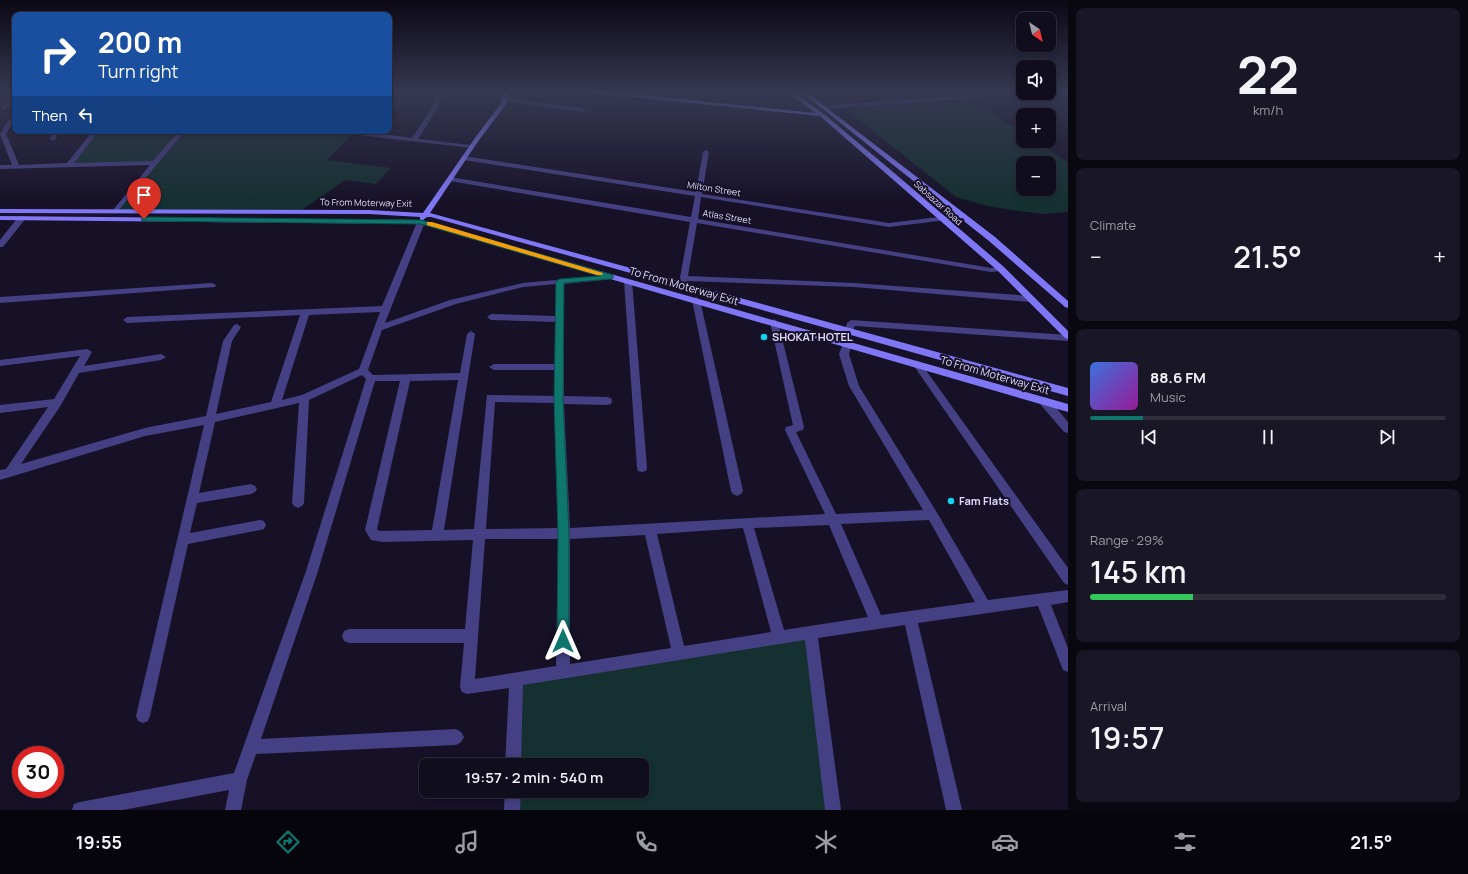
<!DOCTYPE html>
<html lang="en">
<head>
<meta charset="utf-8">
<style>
	:root { --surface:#100d1d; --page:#191626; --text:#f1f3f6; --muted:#9c9ca4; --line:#302d3b; --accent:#0f766e }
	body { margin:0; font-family:Manrope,sans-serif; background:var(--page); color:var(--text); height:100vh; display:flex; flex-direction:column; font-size:15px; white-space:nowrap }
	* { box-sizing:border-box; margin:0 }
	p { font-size:13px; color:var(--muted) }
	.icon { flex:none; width:22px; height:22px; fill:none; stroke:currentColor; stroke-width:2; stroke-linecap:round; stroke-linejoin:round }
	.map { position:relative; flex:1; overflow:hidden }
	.panel { display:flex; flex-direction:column; gap:8px; padding:8px; background:#090710; width:400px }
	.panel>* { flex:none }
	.guide { position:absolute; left:12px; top:12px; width:380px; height:122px; border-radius:8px; box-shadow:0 2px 6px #0003,0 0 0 1px var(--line); background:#1a4fa0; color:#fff; overflow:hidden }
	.needle { width:26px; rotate:145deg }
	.tools { position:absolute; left:1016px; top:12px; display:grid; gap:8px }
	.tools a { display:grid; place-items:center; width:40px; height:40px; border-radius:8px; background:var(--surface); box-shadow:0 2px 6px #0003,0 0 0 1px var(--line); font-size:20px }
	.speed { position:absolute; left:12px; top:746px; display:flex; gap:8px; font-size:20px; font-weight:700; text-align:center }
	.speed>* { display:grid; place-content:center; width:52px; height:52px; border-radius:50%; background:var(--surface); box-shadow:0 2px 6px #0003,0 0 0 1px var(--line); line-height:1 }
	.speed .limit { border:6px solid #d22; background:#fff; color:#111 }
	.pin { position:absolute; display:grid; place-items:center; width:34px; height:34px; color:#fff; margin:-41px -17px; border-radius:50% 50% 50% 0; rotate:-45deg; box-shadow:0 0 4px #0007 }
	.pin .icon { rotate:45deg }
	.me { position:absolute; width:44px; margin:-22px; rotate:0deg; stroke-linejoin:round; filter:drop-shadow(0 0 3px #0008) }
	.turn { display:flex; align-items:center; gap:14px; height:84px; padding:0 20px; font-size:18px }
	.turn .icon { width:52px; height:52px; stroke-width:2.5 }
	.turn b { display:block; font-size:28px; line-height:34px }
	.then { display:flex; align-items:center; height:38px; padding:0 20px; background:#0003; gap:8px; font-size:15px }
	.big { font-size:30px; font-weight:600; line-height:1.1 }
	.panel .card { flex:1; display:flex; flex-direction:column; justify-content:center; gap:6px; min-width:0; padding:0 14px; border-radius:8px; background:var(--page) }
	.panel .dial { align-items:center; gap:0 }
	.dial b { font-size:52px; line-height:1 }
	.song { display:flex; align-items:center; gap:12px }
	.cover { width:48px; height:48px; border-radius:6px; background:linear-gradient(135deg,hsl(220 70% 55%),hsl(300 70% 35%)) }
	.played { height:4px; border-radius:2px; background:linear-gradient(90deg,var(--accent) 15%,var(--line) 15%) }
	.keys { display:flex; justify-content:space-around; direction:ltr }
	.heat { display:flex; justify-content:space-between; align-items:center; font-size:22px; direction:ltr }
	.charge { height:6px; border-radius:3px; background:linear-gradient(90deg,#34c759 29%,var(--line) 0) }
	.trip { position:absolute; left:419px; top:758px; width:230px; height:40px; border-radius:8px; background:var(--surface); box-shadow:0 2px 6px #0003,0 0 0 1px var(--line); font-weight:600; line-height:40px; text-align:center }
	.menu { display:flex; height:64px; justify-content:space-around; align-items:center; background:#06050c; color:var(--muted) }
	.menu .icon { width:28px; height:28px }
	.menu .active { color:var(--accent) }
	.menu b { font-size:18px; color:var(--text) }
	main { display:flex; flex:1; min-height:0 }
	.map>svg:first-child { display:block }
</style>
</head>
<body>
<main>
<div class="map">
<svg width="1068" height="810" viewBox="0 0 1068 810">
	<rect width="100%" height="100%" fill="#161127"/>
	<!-- green -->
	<path fill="#153030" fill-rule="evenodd" d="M971 101 1023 133V141H1035L1068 162V212L1044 214 1018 211 988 206 956 197 844 108ZM1023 163H1049V189H1023Z
		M96 131H358L357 133H353L327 160 391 168 376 184 345 180 299 212 115 211 154 164 69 165Z
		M811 633 836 810H512L513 791H642V765H514L516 679Z"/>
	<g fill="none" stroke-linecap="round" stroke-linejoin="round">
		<!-- street -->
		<path fill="#454083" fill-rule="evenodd" d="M437 91H443L439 106 418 139 471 145 473 146V148L357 135 354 133 355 131H361L412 138 433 106Z
			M978 95 980 96V98L825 109 822 107 825 105Z
			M505 98 583 108 586 110 583 112 503 101 502 100Z
			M15 103V107H7L4 110 1 108 3 105Z
			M9 119 14 120 6 134 19 165 67 163 93 131H99L74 163 153 161 179 131H185L117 212H113V210L150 165 0 169V165H12L0 134Z
			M52 131H58L56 139 53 141 50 139Z
			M706 150 709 152 702 194 889 223 963 214 967 216 963 218 889 227 701 197 698 219 991 268 1001 267 1005 269 1001 271 991 272 697 223 688 276 854 283 1031 296 1035 299 1031 302 854 287 686 281 683 285H680L676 283 680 278 690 222 450 181 447 179 450 177 691 217 695 196 464 160 461 158 464 156 696 192 703 152Z
			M19 216H25L26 218 3 247H0V240Z
			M418 220H421L425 222 385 323 450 300 523 283 611 275 615 277 611 279 564 284V396L607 397 611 398 612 401 611 404 607 405 564 404 570 528 825 514 785 430 786 427 793 425 770 322 774 319 778 322 804 427 803 430 796 432 836 514 923 510 849 386 839 354 844 341H850L852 343 849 354 859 386 936 511 988 600 1068 590V602L1051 605 1068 648V672L1063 670 1038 606 918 623 962 810H946L905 625 818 638 841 810H825L805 640 523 685 521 765H505L509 688 467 694 462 692 460 687 464 643H349L344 641 342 636 344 631 349 629H465L473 540 382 542 371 540 365 530 400 381H375L318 571 261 739 456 729 461 732 464 737 461 742 456 745 256 754 247 780 241 810H225L229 790 123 810H72L74 804 80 802 234 773 306 571 366 379 362 375 309 400 304 503 302 506 298 508 294 506 292 503 299 403 215 422 199 493 251 484 255 486 257 489 255 492 251 494 197 503 190 533 260 520 264 521 266 525 264 529 260 530 188 544 150 716 148 721 143 723 138 721 136 716 204 425 145 436 0 480V470L6 469 48 407 0 413V405L54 399 80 356 0 366V360L87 349 92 352 84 366 161 354 166 357 161 360 79 373 61 405 21 464 145 428 206 416 223 341 234 325 237 324 241 327 232 341 216 414 271 402 300 315 127 323 123 320 127 317 382 306ZM556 284 555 316 491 314 487 317 491 320 555 322V364H494L489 367 494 370H555L554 396 487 395 474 529 444 530 475 334 471 331 467 334 460 373 373 375 368 370 382 330 456 304 523 287ZM380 312 359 369 302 395 282 400 309 315ZM458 380 432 530 379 531 377 529 410 381ZM495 402 554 403 558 528 486 529ZM929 520 975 602 881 615 841 524ZM829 525 868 617 784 630 754 528ZM743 528 771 632 684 646 657 534ZM645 535 671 648 570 664V539ZM485 539H558L556 666 475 679Z
			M625 279H628L632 281 647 468 646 471 642 472 638 471 637 468 624 281Z
			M212 283 216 285 215 287 0 303V297Z
			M696 297 700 300 743 491 741 494 737 496 733 494 731 491 692 300Z
			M851 320 1068 335V341L855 326 852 332H846L845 330 847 323Z
			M917 361 920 362 1068 568V585L1064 583 914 366 912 364Z
			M1044 397 1048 398 1068 422V433L1064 432 1040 404 1039 401 1040 398Z
			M505 791H521L520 810H504Z"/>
		<!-- secondary -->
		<path fill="#7f77f6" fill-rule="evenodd" d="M503 91H508L507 103 479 140 430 213 1068 388V396L431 217H427L423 220H420V217L369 214 0 213V209L369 210 423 213 475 138 501 103Z
			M590 91H604L815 113 786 91H792L824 114 899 177 1004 267 1068 331V339L1065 338 998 271 820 116 592 93Z
			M800 91H805L995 237 1068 301V308L1065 307 989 241Z
			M0 216 421 220 1068 404V412L421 224 0 220Z"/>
	</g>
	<!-- sky -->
	<linearGradient id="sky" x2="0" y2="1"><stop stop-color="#0c0915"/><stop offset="0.45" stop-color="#363852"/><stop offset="1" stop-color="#363852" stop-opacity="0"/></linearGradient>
	<rect width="1068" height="204" fill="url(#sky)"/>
	<!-- route -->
	<path fill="#0f766e" stroke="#0a4d48" d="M144 217 421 220 613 275V278L611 279 564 283 563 400 569 534V641L567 645 563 647 559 645 557 641 558 534 554 400 556 281 560 279 599 276 421 224 142 221V218Z"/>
	<!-- slow -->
	<path fill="#f59e0b" d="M427 222H432L603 273 602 275H597L427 225Z"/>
	<!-- markers -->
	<g fill="#12d2f0" stroke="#161127" stroke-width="1.5">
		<circle cx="764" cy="337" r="4"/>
		<circle cx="951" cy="501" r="4"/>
	</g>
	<g text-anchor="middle" stroke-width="4" stroke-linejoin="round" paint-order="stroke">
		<!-- far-street labels -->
		<g font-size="9" fill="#dfdafd" stroke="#161127">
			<text transform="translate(714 189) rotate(9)" y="3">Milton Street</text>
			<text transform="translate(366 203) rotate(1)" y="3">To From Moterway Exit</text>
			<text transform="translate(938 203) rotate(42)" y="3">Sabsazar Road</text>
			<text transform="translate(727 217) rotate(9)" y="3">Atlas Street</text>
		</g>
		<!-- street labels -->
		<g font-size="11" fill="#dfdafd" stroke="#161127">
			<text transform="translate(684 286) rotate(16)" y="4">To From Moterway Exit</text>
			<text transform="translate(995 375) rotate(16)" y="4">To From Moterway Exit</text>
		</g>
		<!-- poi labels -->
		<g font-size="11" font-weight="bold" fill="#dfdafd" stroke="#161127" text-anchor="start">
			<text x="772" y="341">SHOKAT HOTEL</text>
			<text x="959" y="505">Fam Flats</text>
		</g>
	</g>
</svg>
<div class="tools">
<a><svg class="needle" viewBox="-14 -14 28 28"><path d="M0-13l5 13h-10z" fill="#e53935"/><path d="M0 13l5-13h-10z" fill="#9c9ca4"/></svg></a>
<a><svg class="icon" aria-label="sound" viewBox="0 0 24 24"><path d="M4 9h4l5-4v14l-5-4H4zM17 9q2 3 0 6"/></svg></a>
<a>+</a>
<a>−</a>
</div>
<div class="speed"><div class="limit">30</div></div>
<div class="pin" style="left:144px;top:219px;background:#d93025"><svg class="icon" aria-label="arrive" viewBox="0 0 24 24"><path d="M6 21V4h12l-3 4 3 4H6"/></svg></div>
<svg class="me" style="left:563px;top:641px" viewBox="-20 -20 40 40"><path d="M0-17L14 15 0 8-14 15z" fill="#0f766e" stroke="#fff" stroke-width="4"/></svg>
<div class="trip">19:57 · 2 min · 540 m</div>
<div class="guide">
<div class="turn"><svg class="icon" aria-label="right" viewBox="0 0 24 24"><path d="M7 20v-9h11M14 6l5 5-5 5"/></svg><div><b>200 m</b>Turn right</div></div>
<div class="then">Then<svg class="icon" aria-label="left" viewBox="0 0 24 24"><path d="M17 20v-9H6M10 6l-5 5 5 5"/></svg></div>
</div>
</div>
<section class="panel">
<div class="card dial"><b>22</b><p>km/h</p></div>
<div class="card"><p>Climate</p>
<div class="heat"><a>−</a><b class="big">21.5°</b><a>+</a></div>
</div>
<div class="card">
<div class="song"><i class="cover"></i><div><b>88.6 FM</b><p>Music</p></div></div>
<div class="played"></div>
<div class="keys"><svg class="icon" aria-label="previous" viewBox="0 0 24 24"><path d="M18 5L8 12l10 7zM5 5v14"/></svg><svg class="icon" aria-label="pause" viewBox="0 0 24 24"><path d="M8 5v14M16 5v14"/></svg><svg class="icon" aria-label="next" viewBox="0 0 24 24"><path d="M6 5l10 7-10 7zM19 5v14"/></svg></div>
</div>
<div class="card"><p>Range · 29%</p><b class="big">145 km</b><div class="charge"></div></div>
<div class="card"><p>Arrival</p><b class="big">19:57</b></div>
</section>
</main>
<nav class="menu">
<b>19:55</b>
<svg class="icon active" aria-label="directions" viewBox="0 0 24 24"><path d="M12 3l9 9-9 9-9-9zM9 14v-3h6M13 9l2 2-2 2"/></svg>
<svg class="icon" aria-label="music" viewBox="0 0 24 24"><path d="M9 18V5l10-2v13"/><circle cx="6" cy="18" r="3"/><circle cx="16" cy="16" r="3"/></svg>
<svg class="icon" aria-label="phone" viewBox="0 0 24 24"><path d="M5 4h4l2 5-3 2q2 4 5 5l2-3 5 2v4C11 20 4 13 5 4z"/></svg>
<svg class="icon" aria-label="climate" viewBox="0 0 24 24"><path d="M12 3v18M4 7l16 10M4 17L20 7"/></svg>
<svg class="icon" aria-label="car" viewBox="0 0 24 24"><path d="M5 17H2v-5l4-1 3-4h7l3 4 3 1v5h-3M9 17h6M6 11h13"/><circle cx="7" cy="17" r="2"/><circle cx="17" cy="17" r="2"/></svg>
<svg class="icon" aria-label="filters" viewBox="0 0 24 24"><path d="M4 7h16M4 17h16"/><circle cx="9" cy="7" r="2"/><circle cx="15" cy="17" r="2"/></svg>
<b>21.5°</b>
</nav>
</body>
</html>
